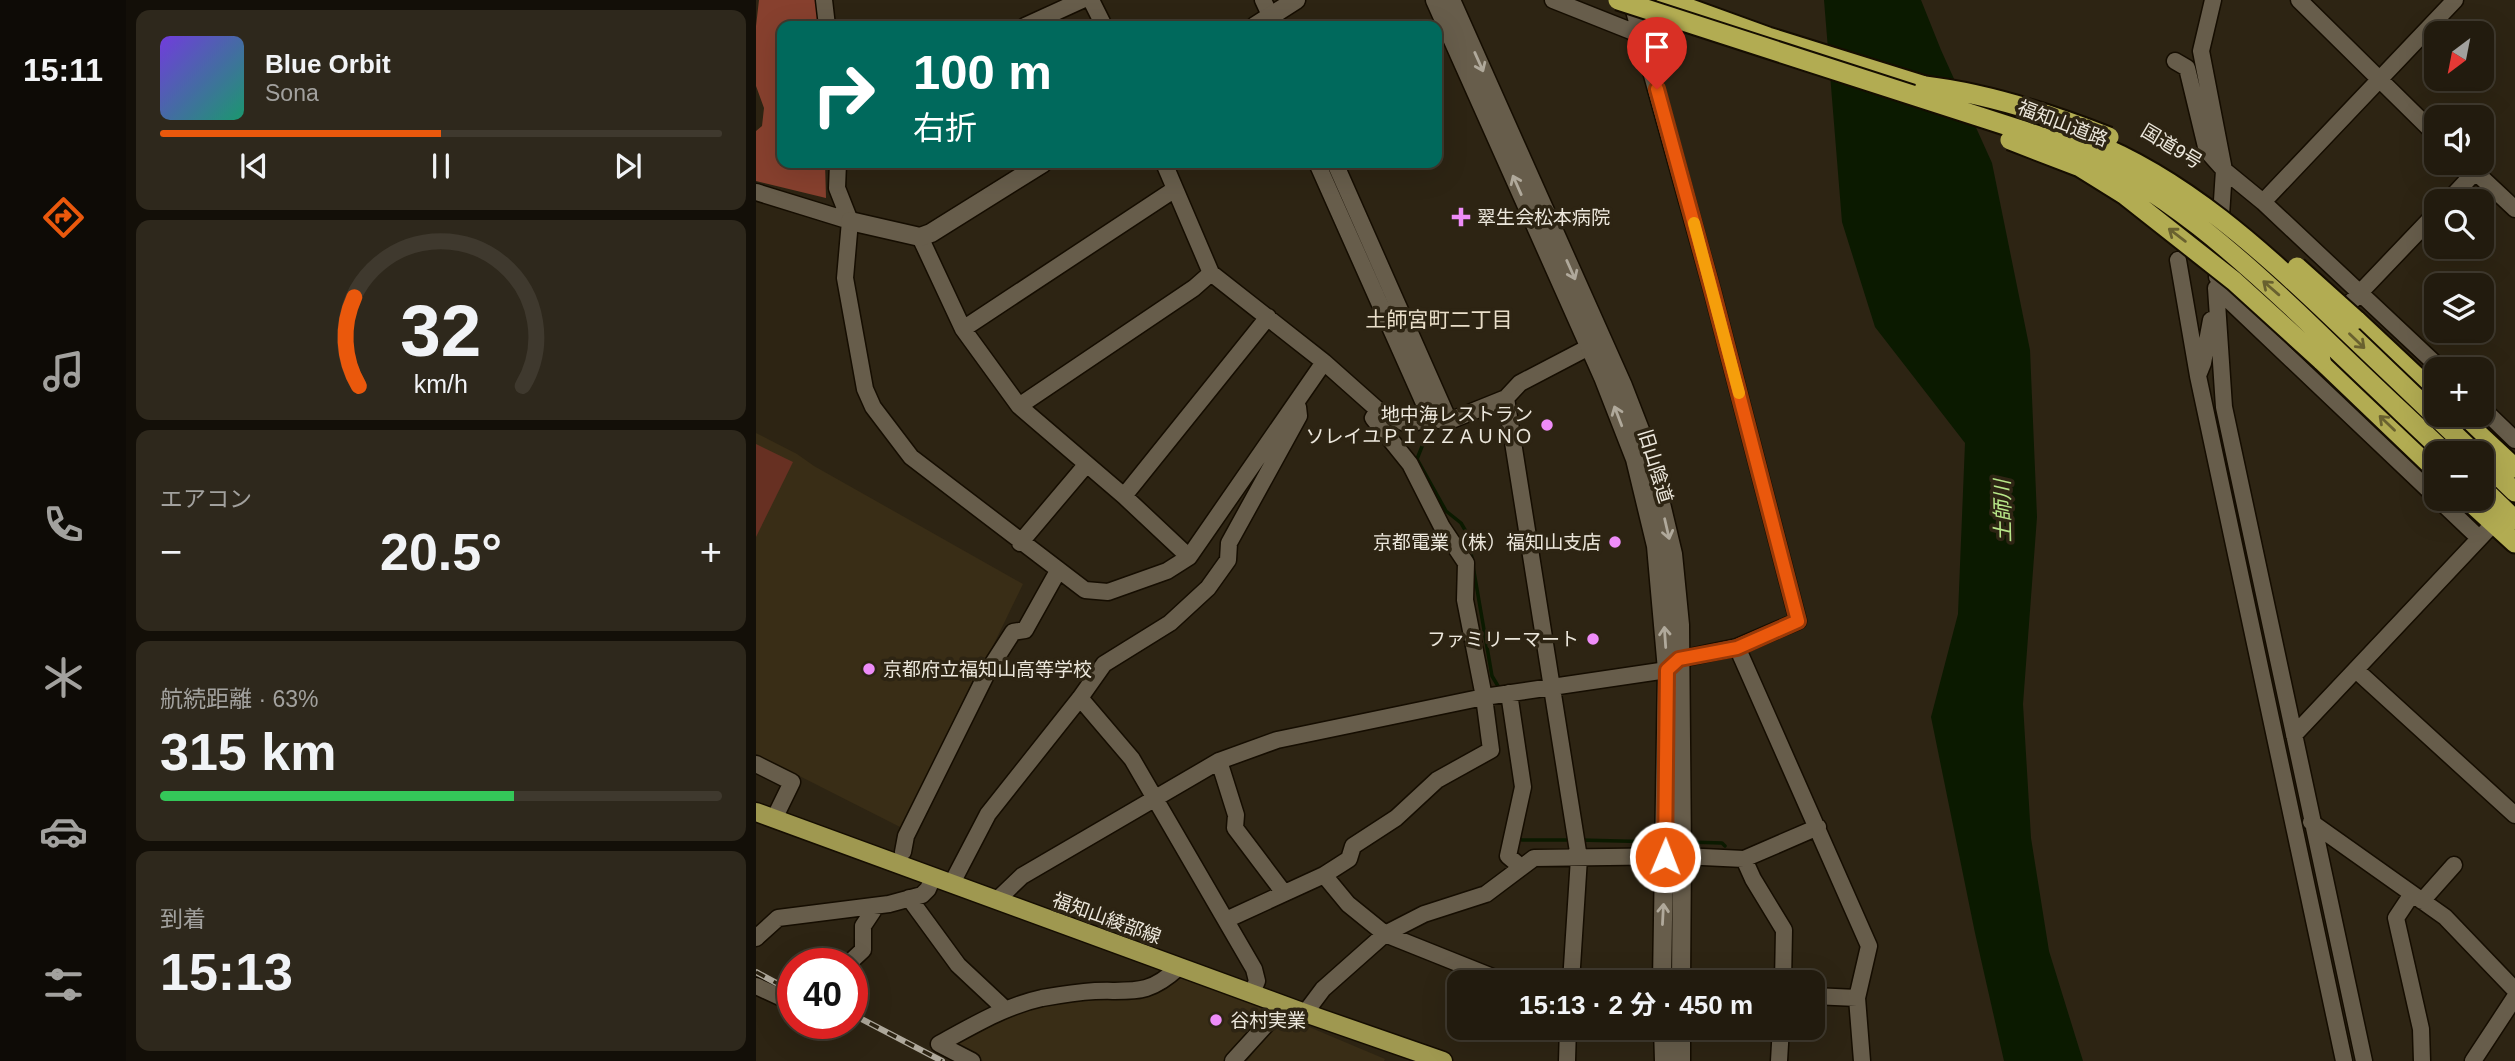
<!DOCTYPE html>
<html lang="ja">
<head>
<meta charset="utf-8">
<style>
	:root { --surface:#221b0e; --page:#2e281c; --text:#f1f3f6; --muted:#a2a19e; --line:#3f392e; --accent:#ea580c }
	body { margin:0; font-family:Helvetica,"Noto Sans JP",sans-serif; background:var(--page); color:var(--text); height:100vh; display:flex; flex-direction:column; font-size:26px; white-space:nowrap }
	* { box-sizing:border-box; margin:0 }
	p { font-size:23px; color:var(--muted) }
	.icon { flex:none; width:38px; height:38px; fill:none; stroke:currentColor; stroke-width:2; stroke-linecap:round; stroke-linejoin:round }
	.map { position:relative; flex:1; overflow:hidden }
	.side { display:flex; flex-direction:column; gap:10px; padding:10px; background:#130f08; width:630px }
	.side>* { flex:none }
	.top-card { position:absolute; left:21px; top:21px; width:665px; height:147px; border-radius:14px; box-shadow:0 7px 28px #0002,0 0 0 2px var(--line); background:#00695c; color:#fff; overflow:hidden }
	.needle { width:46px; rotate:212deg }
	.tools { position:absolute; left:1668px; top:21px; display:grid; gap:14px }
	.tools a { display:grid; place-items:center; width:70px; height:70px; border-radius:14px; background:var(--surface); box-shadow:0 7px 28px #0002,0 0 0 2px var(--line); font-size:35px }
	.speed { position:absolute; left:21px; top:948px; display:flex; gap:14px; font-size:35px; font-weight:700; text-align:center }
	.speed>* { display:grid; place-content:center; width:91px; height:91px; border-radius:50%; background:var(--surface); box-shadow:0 7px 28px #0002,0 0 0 2px var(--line); line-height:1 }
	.speed .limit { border:10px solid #d22; background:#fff; color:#111 }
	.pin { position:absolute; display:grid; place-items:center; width:60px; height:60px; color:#fff; margin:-72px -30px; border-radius:50% 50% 50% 0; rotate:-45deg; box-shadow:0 0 7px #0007 }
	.pin .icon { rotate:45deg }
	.me { position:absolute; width:77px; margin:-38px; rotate:1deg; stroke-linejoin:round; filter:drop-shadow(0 0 5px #0008) }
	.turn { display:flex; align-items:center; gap:24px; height:147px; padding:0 21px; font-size:32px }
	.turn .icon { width:91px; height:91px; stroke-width:2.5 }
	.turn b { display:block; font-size:49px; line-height:60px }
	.big { font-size:52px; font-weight:700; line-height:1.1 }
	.side .card { flex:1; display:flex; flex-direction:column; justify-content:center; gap:10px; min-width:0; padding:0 24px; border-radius:14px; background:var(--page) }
	.side .dial { align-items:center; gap:0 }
	.dial svg { height:182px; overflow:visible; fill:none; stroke:var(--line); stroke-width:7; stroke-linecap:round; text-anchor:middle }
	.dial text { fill:var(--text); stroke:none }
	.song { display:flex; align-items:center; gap:21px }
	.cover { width:84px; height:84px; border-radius:10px; background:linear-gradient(135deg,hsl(260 70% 55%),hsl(160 70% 35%)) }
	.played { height:7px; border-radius:4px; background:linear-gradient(90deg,var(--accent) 50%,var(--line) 50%) }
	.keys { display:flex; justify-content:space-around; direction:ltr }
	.heat { display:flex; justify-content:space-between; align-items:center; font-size:38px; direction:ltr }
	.charge { height:10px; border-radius:5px; background:linear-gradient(90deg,#34c759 63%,var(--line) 0) }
	.trip { position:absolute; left:691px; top:970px; width:378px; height:70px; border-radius:14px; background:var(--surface); box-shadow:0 7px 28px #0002,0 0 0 2px var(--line); font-weight:700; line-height:70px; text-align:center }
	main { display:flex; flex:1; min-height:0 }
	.menu { display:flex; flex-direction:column; width:126px; justify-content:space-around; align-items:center; background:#0e0b06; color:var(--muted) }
	.menu .icon { width:49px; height:49px }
	.menu .selected { color:var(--accent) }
	.menu b { font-size:32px; color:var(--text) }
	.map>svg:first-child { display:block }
</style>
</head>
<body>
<main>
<nav class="menu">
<b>15:11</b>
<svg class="icon selected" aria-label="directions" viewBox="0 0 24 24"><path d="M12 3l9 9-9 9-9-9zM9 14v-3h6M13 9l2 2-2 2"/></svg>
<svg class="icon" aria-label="music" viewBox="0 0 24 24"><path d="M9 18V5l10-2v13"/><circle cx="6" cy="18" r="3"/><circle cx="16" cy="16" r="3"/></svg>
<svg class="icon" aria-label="phone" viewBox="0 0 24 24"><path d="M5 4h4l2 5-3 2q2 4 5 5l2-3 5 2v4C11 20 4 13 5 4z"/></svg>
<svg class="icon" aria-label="climate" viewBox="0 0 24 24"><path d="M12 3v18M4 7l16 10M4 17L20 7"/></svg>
<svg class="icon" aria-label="car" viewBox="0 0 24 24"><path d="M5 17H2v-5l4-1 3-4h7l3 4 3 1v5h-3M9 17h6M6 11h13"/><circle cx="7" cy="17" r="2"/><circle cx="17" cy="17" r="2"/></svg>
<svg class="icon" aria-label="filters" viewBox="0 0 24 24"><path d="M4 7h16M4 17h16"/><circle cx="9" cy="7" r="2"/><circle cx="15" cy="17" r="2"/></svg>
</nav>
<section class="side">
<div class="card">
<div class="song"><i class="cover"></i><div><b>Blue Orbit</b><p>Sona</p></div></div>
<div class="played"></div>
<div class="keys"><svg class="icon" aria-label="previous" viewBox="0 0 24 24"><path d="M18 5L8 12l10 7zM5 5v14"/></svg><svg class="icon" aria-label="pause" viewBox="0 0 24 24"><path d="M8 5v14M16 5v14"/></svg><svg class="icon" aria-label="next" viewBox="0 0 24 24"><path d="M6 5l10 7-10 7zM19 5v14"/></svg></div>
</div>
<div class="card dial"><svg viewBox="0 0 100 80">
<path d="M14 69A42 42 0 1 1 86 69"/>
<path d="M14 69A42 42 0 0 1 12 30" stroke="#ea580c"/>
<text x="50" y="56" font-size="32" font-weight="700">32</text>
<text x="50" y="72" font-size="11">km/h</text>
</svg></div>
<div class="card"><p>エアコン</p>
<div class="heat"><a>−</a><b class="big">20.5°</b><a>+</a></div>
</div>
<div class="card"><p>航続距離 · 63%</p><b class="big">315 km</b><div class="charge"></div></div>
<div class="card"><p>到着</p><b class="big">15:13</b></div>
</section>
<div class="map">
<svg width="1759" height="1061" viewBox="0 0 1759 1061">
	<rect width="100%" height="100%" fill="#2d2413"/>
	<!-- built -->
	<path fill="#392d16" d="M0 433 41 454 58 466 267 584 148 829 0 754Z
		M421 975 504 1006 509 1011 472 1061H227L198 1046 200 1040 244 1007 375 990Z
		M527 1016 629 1059 628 1061H491Z"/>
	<!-- green -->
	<path fill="#673022" d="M0 444 37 462 0 537Z"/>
	<!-- forest -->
	<path fill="#87402e" d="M3 0H63L64 26H26V163H69L70 198 0 181V131L6 126 8 108 0 86V26Z"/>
	<!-- water -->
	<path fill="#0b1a00" d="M1068 0H1165L1185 50 1236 163 1274 350 1281 517 1267 704 1275 838 1293 951 1327 1061H1248L1219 933 1175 717 1202 614 1209 443 1119 327 1086 222Z"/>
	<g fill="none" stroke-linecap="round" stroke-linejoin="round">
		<!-- stream -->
		<path stroke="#0b1a00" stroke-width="3.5" d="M570 163 661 369
			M675 424 661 459 690 511 705 523 712 535 716 559
			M717 566 736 676 745 691
			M762 838 766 840H816
			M824 840 904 842
			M933 842 966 843 969 846"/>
		<defs>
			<path id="minor" d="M68 0 71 26
				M335 0 348 26
				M507 0 519 26
				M797 0 885 35
				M1457 0 1445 51 1468 170 1461 277
				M1543 0 1680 135
				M269 26 326 0
				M1419 61 1431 68 1451 151 1468 170 1507 202 1685 369
				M82 163 81 188 94 221 89 278 109 389 117 407 155 457 329 590 352 592 411 571 433 557 568 362
				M408 163 455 273 568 362 622 410 651 424 675 419 693 421 750 398 764 383 833 347
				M561 163 675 419
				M579 163 693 421
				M1710 163 1759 209
				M0 192 94 221
				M1692 201 1719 172
				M1507 202 1699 0
				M164 237 207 329 263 406 368 496 433 557
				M1422 260 1442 376 1588 1061
				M1460 288 1468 407 1608 1061
				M1460 288 1680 497
				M207 329 419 189
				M1556 343 1680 213
				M1443 373 1447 363 1455 320
				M750 398 823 858 815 982
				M263 406 438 288 455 273
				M1726 408 1759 440
				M368 496 512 317
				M1682 499 1723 538
				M264 543 330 465
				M981 647 1113 946 1101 998 1106 1061
				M1600 670 1759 815
				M753 693 767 787 752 856 765 867
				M324 698 376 759 498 969 501 981 496 993
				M1538 735 1737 524
				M463 761 480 815 479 828 528 893
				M0 764 36 782 18 819
				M1555 822 1689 917 1759 990
				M147 852 150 836 232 671 257 632 269 630 302 571
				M988 859 997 879 1028 930 1027 982
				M568 875 593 859 597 846 640 818 681 780 735 750 728 697 709 600 710 563 686 527 654 464 617 418 622 410
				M196 883 232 814 324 698 348 664 414 623 452 588 472 560 473 543 543 416 542 407
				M1656 894 1640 918 1665 1029 1666 1061
				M153 898 202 965 249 1009
				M241 900 266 876 463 761 521 740 728 697 911 670 924 659 981 647 1042 621 956 290 875 0
				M1666 901 1698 865
				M470 920 568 875 592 904 629 934 749 982
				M0 938 22 918 133 904 166 895 172 889 177 877
				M92 964 107 950V926L117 911 118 906
				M0 986 37 1003
				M1057 996 1101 998
				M549 1013 567 989 629 934 668 914 730 894 778 858 926 856 988 859 1062 827
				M216 1061 183 1044C216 1026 249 1006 286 998 303 995 322 992 339 991 378 990 392 996 423 967
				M477 1061 528 1005
				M811 1061 812 1027
				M1023 1061 1025 1027
				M1717 1061 1759 997"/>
			<path id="tertiary" d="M679 0 847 377 879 459 900 546 911 670 906 982
				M695 0 867 386 893 453 917 554 924 625 926 856 925 982
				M499 26 540 0
				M94 221 164 237 175 233 287 163
				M907 1027 908 1061
				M925 1061V1027"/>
			<path id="primary" d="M0 812 549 1013 687 1061"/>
			<path id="trunk" d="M910 0 1012 37 1169 86
				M1600 320 1680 395
				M1565 360 1680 470
				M1702 415 1759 468
				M1726 460 1759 492
				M1726 488 1759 520
				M1711 499 1759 543"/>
		</defs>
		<!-- minor casing -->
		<use href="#minor" stroke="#150d01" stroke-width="19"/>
		<!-- tertiary casing -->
		<use href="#tertiary" stroke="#150d01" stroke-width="21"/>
		<!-- primary casing -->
		<use href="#primary" stroke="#150d01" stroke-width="21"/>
		<!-- trunk casing -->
		<use href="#trunk" stroke="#150d01" stroke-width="23"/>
		<!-- minor -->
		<use href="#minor" stroke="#675d4b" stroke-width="16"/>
		<!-- tertiary -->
		<use href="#tertiary" stroke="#675d4b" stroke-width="18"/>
		<!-- primary -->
		<use href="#primary" stroke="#9f9850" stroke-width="18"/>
		<!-- trunk -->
		<use href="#trunk" stroke="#b2ac52" stroke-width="19"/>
		<defs>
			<path id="rail" d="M0 972 37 992
				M96 1014 186 1061"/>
		</defs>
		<!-- rail casing -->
		<use href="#rail" stroke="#aea89b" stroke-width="6"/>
		<!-- rail -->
		<use href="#rail" stroke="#2d2413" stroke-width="3.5" stroke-dasharray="10" stroke-linecap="butt"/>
		<defs>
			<path id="trunk-bridge" d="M862 0 1308 144C1406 186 1486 259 1562 332 1604 373 1647 413 1689 453
				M1169 86C1228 93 1297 115 1353 137
				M1254 140 1324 167 1369 195 1478 281 1565 360
				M1332 141C1428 178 1507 252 1580 321 1626 365 1672 409 1718 453
				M1541 267 1600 320"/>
		</defs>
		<!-- trunk-bridge casing -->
		<use href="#trunk-bridge" stroke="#150d01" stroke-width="23" stroke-linecap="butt"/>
		<!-- trunk-bridge -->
		<use href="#trunk-bridge" stroke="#b2ac52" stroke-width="19"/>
	</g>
	<!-- one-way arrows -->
	<defs><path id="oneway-shaft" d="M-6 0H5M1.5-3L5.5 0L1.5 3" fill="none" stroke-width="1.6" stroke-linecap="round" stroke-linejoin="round" transform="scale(1.75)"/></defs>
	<g stroke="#b0a99b">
		<use href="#oneway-shaft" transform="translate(723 62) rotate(66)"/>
		<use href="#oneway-shaft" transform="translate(761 185) rotate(-114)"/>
		<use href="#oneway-shaft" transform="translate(815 270) rotate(66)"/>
		<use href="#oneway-shaft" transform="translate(862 416) rotate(-111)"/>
		<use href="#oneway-shaft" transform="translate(911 529) rotate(77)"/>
		<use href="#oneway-shaft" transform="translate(909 637) rotate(-94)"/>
		<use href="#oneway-shaft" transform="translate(907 914) rotate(-87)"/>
	</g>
	<g stroke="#69612f">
		<use href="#oneway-shaft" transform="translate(1421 235) rotate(-143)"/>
		<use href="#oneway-shaft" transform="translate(1515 288) rotate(-139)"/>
		<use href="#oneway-shaft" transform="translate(1601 341) rotate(44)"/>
		<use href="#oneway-shaft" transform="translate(1631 423) rotate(-136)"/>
	</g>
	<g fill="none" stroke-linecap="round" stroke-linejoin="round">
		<defs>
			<path id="route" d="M901 89 956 290 1042 621 981 648 923 659 911 670 909 857"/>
		</defs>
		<!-- route casing -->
		<use href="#route" stroke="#983908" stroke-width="18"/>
		<!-- route -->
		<use href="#route" stroke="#ea580c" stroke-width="12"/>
		<!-- slow -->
		<path stroke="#f59e0b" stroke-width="12" d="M938 223 983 393"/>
	</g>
	<!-- markers -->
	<g fill="#ee8cf8" stroke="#2d2413" stroke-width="2.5">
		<path d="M701.5 206.5h7v7h7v7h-7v7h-7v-7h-7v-7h7z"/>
		<circle cx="791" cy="425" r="7"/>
		<circle cx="859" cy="542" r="7"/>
		<circle cx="837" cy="639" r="7"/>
		<circle cx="113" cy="669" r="7"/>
		<circle cx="460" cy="1020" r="7"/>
	</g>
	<g text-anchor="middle" stroke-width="7" stroke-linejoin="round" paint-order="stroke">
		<!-- street labels -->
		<g font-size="19" fill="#ece7dc" stroke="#2d2413">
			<text transform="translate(1307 123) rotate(21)" y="7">福知山道路</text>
			<text transform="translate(1416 146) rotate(31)" y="7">国道9号</text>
			<text transform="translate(900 466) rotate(73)" y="7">旧山陰道</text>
			<text transform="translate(351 918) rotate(20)" y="7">福知山綾部線</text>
		</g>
		<!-- poi labels -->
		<g font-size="19" fill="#ece7dc" stroke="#2d2413" text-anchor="start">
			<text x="721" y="224">翠生会松本病院</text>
			<text x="777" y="421" text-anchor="end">地中海レストラン<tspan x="777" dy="22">ソレイユＰＩＺＺＡＵＮＯ</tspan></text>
			<text x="845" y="549" text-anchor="end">京都電業（株）福知山支店</text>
			<text x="823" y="646" text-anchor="end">ファミリーマート</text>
			<text x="127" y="676">京都府立福知山高等学校</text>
			<text x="474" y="1027">谷村実業</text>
		</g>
		<!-- neighbourhood labels -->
		<g font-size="21" fill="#e8ddc8" stroke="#2d2413">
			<text x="683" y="327">土師宮町二丁目</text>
		</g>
		<!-- water labels -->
		<g font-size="21" font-style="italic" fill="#b8e789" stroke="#2d2413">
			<text transform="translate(1247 511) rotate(-91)" y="7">土師川</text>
		</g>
	</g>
</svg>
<div class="tools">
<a><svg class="needle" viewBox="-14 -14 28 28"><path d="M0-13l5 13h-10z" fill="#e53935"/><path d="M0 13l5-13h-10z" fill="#a2a19e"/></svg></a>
<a><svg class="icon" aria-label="sound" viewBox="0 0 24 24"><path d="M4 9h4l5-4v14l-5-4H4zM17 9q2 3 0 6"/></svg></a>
<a><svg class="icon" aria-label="search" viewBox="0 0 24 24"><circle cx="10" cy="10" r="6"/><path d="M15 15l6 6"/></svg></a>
<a><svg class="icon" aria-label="layers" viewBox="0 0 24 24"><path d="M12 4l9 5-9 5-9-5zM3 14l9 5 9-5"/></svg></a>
<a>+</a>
<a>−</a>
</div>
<div class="speed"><div class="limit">40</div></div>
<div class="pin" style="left:901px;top:89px;background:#d93025"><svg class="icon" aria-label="arrive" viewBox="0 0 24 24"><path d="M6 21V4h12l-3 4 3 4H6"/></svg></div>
<svg class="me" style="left:909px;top:857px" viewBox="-20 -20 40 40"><circle r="17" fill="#ea580c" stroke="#fff" stroke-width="3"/><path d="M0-11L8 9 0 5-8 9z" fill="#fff"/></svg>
<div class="trip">15:13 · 2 分 · 450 m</div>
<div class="top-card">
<div class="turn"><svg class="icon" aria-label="right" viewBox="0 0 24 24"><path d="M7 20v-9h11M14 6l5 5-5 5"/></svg><div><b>100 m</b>右折</div></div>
</div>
</div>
</main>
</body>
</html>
